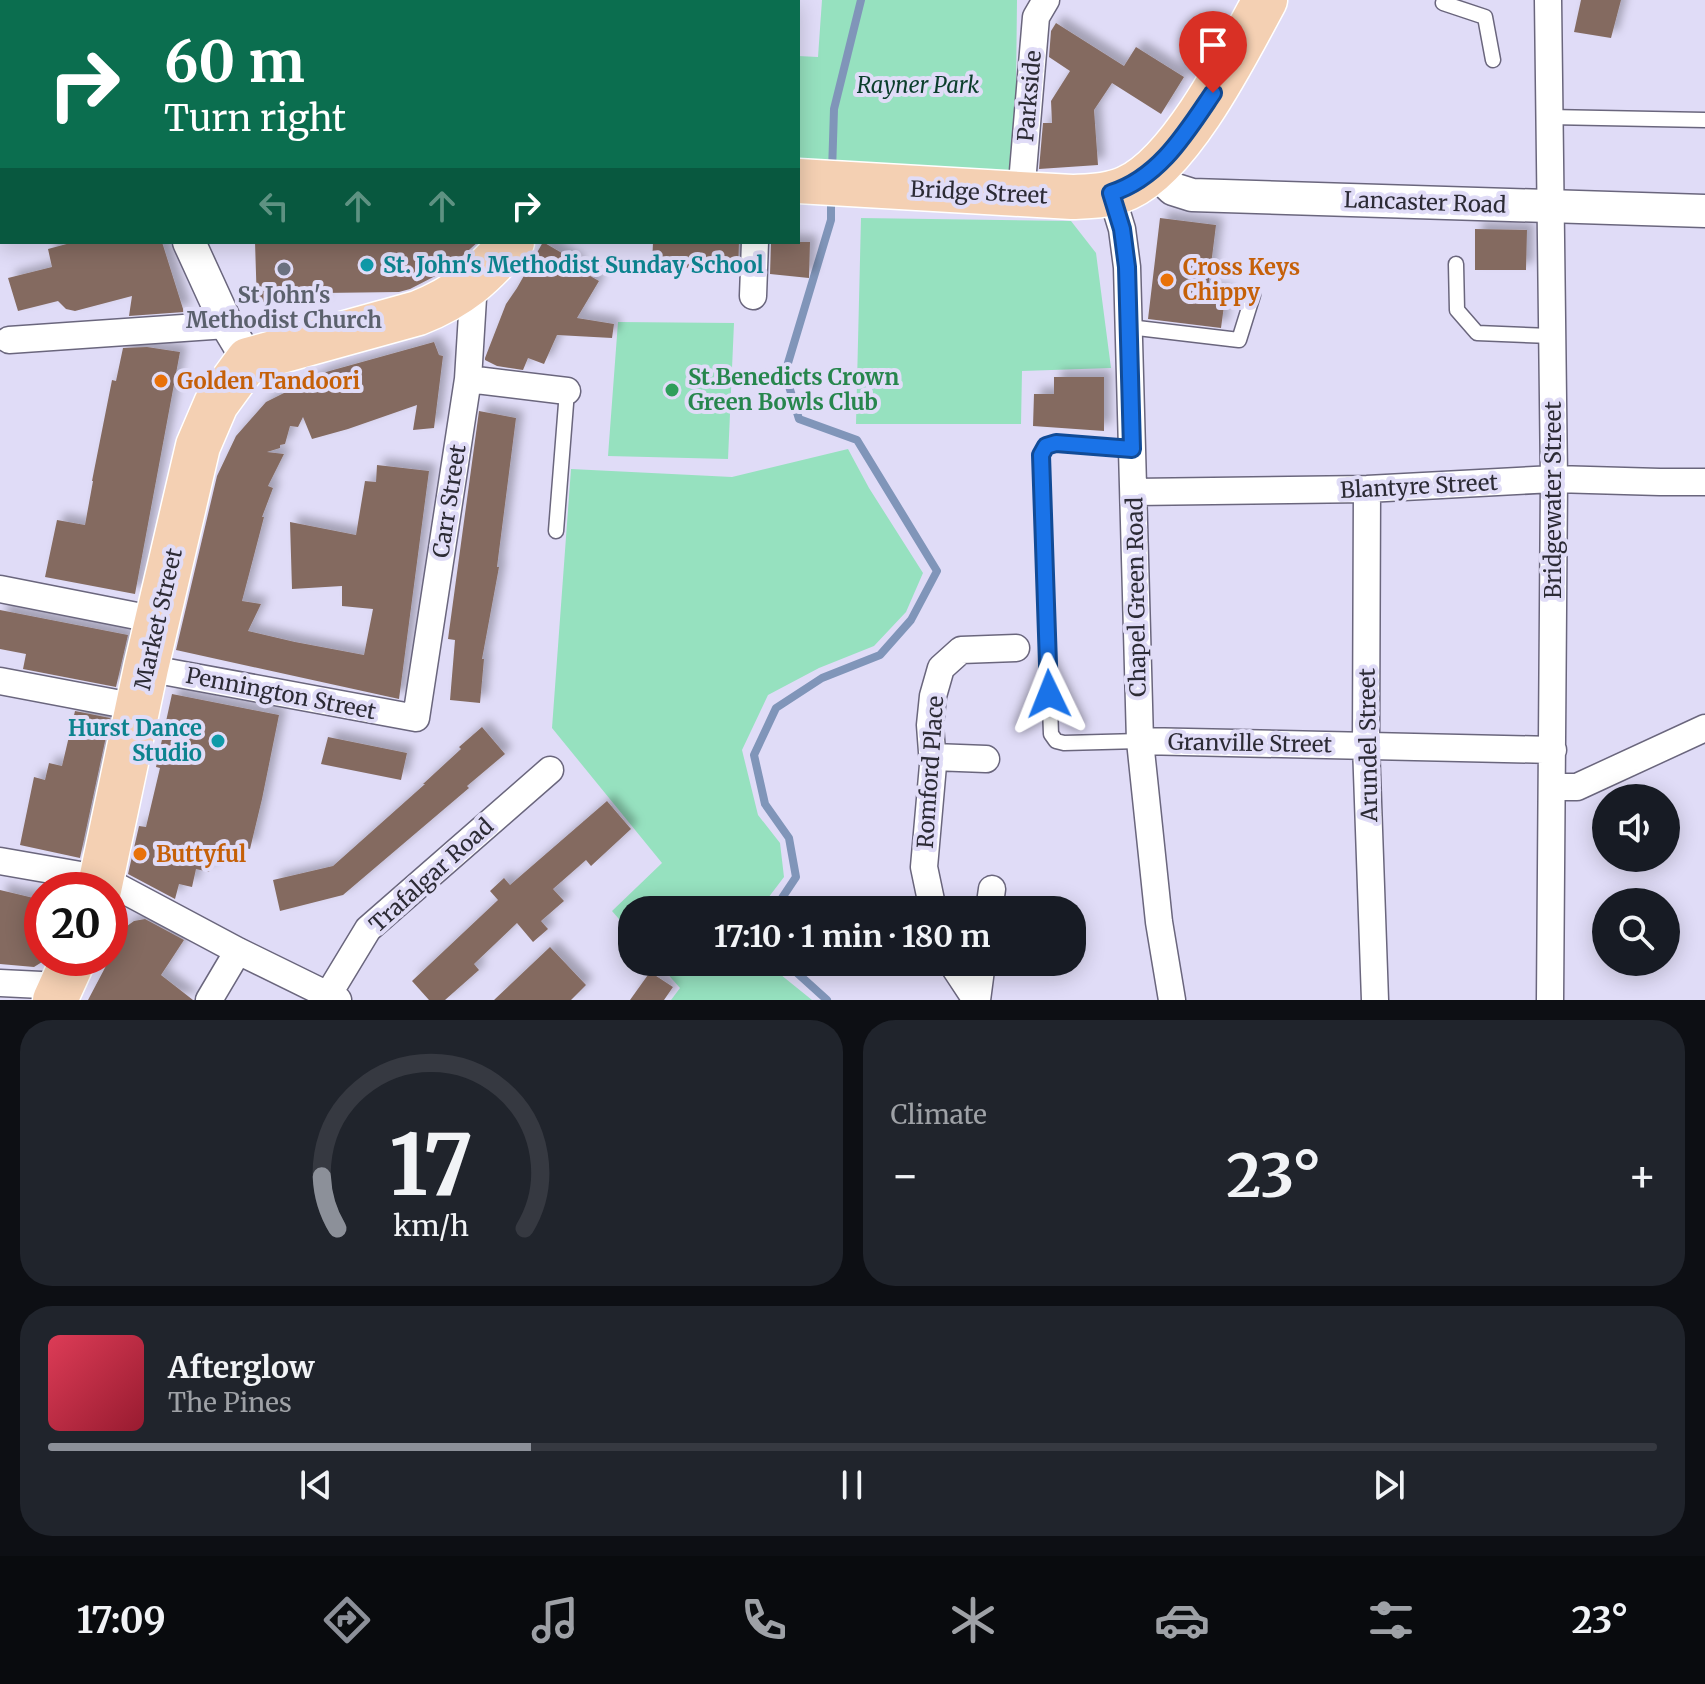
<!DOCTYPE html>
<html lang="en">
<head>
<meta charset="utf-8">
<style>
	:root { --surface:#171b24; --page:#20242c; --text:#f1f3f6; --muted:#9ea1a6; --line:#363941; --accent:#8c9099 }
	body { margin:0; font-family:Merriweather,serif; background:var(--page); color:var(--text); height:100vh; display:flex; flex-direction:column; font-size:30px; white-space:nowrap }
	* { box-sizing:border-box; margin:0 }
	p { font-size:26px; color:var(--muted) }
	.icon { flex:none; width:44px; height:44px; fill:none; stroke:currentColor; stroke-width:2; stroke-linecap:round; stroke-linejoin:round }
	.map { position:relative; height:1000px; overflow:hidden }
	.details { display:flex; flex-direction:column; gap:20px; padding:20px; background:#0d0f14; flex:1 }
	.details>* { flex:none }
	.top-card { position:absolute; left:0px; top:0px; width:800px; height:244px; box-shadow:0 4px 20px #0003; background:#0b6e4f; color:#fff; overflow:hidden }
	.tools { position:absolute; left:1592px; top:784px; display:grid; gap:16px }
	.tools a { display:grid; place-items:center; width:88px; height:88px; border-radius:50%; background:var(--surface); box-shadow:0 4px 20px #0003; font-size:40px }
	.speed { position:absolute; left:24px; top:872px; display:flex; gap:16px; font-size:40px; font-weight:700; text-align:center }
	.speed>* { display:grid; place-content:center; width:104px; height:104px; border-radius:50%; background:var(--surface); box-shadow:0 4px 20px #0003; line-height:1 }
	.speed .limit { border:12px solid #d22; background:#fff; color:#111 }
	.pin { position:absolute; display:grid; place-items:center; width:68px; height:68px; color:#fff; margin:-82px -34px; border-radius:50% 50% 50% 0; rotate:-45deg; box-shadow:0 0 8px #0007 }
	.pin .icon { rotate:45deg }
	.me { position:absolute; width:88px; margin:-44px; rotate:358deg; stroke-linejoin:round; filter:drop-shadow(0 0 6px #0008) }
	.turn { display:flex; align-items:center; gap:28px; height:168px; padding:0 32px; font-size:36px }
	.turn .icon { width:104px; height:104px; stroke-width:2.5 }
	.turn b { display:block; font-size:56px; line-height:68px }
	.lanes { display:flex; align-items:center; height:76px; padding:0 32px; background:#0003; justify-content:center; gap:40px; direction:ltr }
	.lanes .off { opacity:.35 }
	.big { font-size:60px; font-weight:700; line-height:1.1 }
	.details .card { flex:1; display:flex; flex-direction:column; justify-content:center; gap:12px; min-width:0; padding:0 28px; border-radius:32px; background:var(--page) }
	.details .dial { align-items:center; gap:0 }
	.dial svg { height:208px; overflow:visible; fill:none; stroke:var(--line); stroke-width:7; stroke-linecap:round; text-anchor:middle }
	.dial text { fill:var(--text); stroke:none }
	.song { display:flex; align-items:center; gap:24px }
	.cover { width:96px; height:96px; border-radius:12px; background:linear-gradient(135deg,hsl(350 70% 55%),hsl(350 70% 35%)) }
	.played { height:8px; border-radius:4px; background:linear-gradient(90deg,var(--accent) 30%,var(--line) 30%) }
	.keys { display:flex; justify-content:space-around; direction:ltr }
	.heat { display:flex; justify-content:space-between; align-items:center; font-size:44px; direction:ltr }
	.details .tiles { flex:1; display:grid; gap:20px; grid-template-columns:1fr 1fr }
	.card:last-child { grid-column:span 2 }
	.trip { position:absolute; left:618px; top:896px; width:468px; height:80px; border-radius:32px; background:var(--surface); box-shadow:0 4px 20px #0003; font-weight:700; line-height:80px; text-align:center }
	.tabs { display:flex; height:128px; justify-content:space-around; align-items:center; background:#090b0e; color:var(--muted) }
	.tabs .icon { width:56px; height:56px }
	.tabs .active { color:var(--accent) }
	.tabs b { font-size:36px; color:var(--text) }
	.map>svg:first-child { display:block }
</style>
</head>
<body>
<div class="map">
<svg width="1705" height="1000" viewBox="0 0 1705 1000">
	<defs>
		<filter id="shadow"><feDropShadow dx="7" dy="-7" stdDeviation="4" flood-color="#0004"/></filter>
	</defs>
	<rect width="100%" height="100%" fill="#e0dcf7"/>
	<!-- green -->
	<path fill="#96e1bf" d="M822 0H1017L1015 177 798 163V56L818 57Z
		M861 218 1071 221 1096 253 1111 368 1022 371 1021 424H856Z
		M618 322 734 323 728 459 608 456Z
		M848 449 869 488 923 573 906 612 874 646 819 668 768 695 742 750 758 815 780 843 784 877 759 910H632V934L612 911 662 863 552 728 571 469 732 477Z
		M657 962H765L812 1000H671L680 988Z"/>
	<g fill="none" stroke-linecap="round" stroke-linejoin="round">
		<!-- stream -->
		<path stroke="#8095b9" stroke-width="8" d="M832 172 834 109 861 0
			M774 910 796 877 789 838 765 804 754 755 776 708 822 678 880 655 911 620 937 571 857 440 799 419 785 373 831 220V197
			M785 962 827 1000"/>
	</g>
	<!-- building -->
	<path fill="#846b61" filter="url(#shadow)" d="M1581 0H1621L1611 38 1574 32Z
		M1056 23 1124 66 1136 47 1184 77 1161 114 1112 83 1094 110 1098 165 1039 169 1043 123H1052L1051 101 1070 71 1049 57 1051 31Z
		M1160 218 1216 225 1208 289 1226 291 1221 328 1148 319Z
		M1475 229 1527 230 1526 270H1475Z
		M74 242H162L184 312 129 316 132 296 75 311 66 309 58 301 18 311 8 278 52 267 48 249Z
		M255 242H478L445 271 410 289 399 292 322 293V302L257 305Z
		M543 242 579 263 576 268 599 281 577 318 614 324 612 338 557 335 544 364 528 358 523 370 497 366 485 360V358L506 304 517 288Z
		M653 242H739L738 270 652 266Z
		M771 242H810L809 278 770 274Z
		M434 342 439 355 443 356 434 428 413 430 417 405 348 429 312 439 303 417 298 427 290 426 285 444 280 445V448L267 452 284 454 268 486 273 488 262 517H264L242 601 261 604 248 631 295 642 364 655 373 609 342 606V586L292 589 290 522 356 535 365 481 376 482 377 465 429 471 399 699 176 650 217 476 236 436 266 402 326 372Z
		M147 347 180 352 135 594 45 577 57 520 85 525 93 481H92L112 380 116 381 123 348Z
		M1054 377H1104V431L1033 426 1034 394H1054Z
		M479 411 516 418 497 567H499L482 659H484L480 703 450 700 455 640 448 639Z
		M0 610 128 635 116 687 23 669 26 654 0 649Z
		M172 694 279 715 262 799 250 849 216 842 209 872 196 869 192 887 179 884 175 899 128 874 139 826 146 827 160 768 156 767Z
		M75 711 110 718 80 858 20 845 34 777 45 780 49 763 62 766Z
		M482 727 505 754 467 786 469 788 343 895 280 911 273 880 333 866 425 784H423L461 749 459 747Z
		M328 737 407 753 401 780 321 764Z
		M607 801 631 829 591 866 586 860 553 889 564 901 541 921 548 929 533 942 517 923 474 964 479 970 445 1000H429L412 981 498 900 490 891 504 878 510 885Z
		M0 890 42 900V962L34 967 0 964Z
		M145 919 184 940 161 975 193 1000H88L127 926 134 921Z
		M550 947 586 985 571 1000H494Z
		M650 972 673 987 664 1000H630Z"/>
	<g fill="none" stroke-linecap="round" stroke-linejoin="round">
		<defs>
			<path id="service" d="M251 0V2
				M1444 0 1443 3 1485 17 1493 60
				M443 2V0
				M1549 117 1705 120
				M1456 264 1457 310 1477 333 1551 336
				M1129 327 1239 340 1253 295
				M1132 449 1056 443 1046 446 1041 455 1051 734 1056 741 1064 743 1140 741
				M556 531 567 391"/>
			<path id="minor" d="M1548 0 1554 479 1550 1000
				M553 2 554 0
				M717 2 719 0
				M1111 193 1122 229 1127 267 1140 741 1159 922 1172 1000
				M1021 195 1036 17 1046 0
				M753 296 755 242
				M9 340 227 325
				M468 379 567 391
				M1367 489 1366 745 1375 1000
				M1134 492 1367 489 1554 479 1660 482H1705
				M0 589 157 620
				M146 668 416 718 468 379 474 282
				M0 681 137 707
				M1140 741 1553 750
				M933 757 986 759
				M1553 787H1577L1705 728
				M0 861 103 879 238 951 338 1000
				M933 910 924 867 933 765 930 725 933 696 941 668 961 650 1016 648
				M989 910 992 889
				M951 962 976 1000
				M0 983 62 986
				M328 995 368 929 550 770
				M209 1000 238 951
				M977 1000 982 962"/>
			<path id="tertiary" d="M119 0 120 2
				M1153 170 1173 189 1192 195 1705 211
				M189 242 227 325 248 360"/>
			<path id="trunk" d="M798 181 1072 197C1090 196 1110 196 1127 188 1181 164 1237 52 1265 0
				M99 890 146 668 198 446 216 404 248 360 418 313C461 296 482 276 512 242
				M55 1000 74 958"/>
		</defs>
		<!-- service casing -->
		<use href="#service" stroke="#6a667d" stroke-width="17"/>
		<!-- minor casing -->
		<use href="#minor" stroke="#6a667d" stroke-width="29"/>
		<!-- tertiary casing -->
		<use href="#tertiary" stroke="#6a667d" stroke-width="35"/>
		<!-- trunk casing -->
		<use href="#trunk" stroke="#fff" stroke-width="47"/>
		<!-- service -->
		<use href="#service" stroke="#fff" stroke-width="14"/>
		<!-- minor -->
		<use href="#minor" stroke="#fff" stroke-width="26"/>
		<!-- tertiary -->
		<use href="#tertiary" stroke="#fff" stroke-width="32"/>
		<!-- trunk -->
		<use href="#trunk" stroke="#f4d0b3" stroke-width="44"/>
	</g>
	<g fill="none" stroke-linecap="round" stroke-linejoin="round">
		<defs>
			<path id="route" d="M1049 694 1041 455 1046 446 1056 443 1132 449 1127 267 1122 229 1111 193C1159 178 1186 133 1213 93"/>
		</defs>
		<!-- route casing -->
		<use href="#route" stroke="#114b97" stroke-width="20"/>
		<!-- route -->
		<use href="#route" stroke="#1a73e8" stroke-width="14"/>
	</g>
	<!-- markers -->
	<g fill="#0f9aa8" stroke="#e0dcf7" stroke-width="3">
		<circle cx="367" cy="265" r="8"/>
		<circle cx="218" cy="741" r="8"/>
	</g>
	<circle fill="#6b7280" stroke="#e0dcf7" stroke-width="3" cx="284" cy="269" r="8"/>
	<g fill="#e8710a" stroke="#e0dcf7" stroke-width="3">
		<circle cx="1167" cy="280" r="8"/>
		<circle cx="161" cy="381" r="8"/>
		<circle cx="140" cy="854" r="8"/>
	</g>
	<circle fill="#2e9e5b" stroke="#e0dcf7" stroke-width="3" cx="672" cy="390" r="8"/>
	<g text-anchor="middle" stroke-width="8" stroke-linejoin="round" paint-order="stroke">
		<!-- park labels -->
		<g font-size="22" font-style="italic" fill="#0b3e2c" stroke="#e0dcf7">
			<text x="918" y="93">Rayner Park</text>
		</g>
		<!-- street labels -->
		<g font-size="22" fill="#2c2b35" stroke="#e0dcf7">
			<text transform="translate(1029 96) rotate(-85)" y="8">Parkside</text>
			<text transform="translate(979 192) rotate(3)" y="8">Bridge Street</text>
			<text transform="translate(1425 202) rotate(2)" y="8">Lancaster Road</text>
			<text transform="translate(1419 486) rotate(-3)" y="8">Blantyre Street</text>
			<text transform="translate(1553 500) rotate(-90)" y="8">Bridgewater Street</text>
			<text transform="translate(449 501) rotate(-81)" y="8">Carr Street</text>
			<text transform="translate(1136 597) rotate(-91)" y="8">Chapel Green Road</text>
			<text transform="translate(158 619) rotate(-77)" y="8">Market Street</text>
			<text transform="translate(281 693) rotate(11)" y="8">Pennington Street</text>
			<text transform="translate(1250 743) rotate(1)" y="8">Granville Street</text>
			<text transform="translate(1368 745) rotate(-91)" y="8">Arundel Street</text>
			<text transform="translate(930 772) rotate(-86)" y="8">Romford Place</text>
			<text transform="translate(431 875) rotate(-42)" y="8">Trafalgar Road</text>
		</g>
		<!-- culture labels -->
		<g font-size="22" font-weight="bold" fill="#0d838f" stroke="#e0dcf7" text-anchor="start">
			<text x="383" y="273">St. John's Methodist Sunday School</text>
			<text x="202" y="736" text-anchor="end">Hurst Dance<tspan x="202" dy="25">Studio</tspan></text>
		</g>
		<!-- food labels -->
		<g font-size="22" font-weight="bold" fill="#c56008" stroke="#e0dcf7" text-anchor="start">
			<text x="1183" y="275">Cross Keys<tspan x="1183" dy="25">Chippy</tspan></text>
			<text x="177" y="389">Golden Tandoori</text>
			<text x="156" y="862">Buttyful</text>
		</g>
		<!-- worship labels -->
		<g font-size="22" font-weight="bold" fill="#5b616d" stroke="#e0dcf7">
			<text x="284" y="303">St John's<tspan x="284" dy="25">Methodist Church</tspan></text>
		</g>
		<!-- leisure labels -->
		<g font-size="22" font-weight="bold" fill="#27864d" stroke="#e0dcf7" text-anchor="start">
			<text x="688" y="385">St.Benedicts Crown<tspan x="688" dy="25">Green Bowls Club</tspan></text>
		</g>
	</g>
</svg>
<div class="tools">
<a><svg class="icon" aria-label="sound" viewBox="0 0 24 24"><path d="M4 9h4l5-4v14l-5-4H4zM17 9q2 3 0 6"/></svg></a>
<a><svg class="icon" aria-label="search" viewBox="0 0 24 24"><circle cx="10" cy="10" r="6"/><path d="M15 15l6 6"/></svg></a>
</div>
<div class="speed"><div class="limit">20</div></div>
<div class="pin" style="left:1213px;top:93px;background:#d93025"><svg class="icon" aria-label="arrive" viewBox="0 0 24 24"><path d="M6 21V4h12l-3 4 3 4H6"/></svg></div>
<svg class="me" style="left:1049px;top:694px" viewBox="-20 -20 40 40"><path d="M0-17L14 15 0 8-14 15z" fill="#1a73e8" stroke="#fff" stroke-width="4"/></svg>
<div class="trip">17:10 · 1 min · 180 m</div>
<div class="top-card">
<div class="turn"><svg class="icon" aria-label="right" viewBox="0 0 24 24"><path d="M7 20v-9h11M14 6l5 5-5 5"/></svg><div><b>60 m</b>Turn right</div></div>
<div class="lanes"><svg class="icon off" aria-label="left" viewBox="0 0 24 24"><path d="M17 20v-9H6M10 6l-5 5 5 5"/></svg><svg class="icon off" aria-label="ahead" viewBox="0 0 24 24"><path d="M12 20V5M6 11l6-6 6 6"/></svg><svg class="icon off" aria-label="ahead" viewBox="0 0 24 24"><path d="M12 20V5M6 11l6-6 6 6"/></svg><svg class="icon" aria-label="right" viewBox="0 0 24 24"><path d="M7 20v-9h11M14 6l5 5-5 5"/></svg></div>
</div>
</div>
<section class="details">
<div class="tiles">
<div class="card dial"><svg viewBox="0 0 100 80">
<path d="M14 69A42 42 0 1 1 86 69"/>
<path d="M14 69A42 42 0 0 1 8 49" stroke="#8c9099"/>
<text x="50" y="56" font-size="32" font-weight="700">17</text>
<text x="50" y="72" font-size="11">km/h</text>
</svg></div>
<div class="card"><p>Climate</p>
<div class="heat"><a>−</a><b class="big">23°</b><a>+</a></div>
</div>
<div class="card">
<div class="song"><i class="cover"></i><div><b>Afterglow</b><p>The Pines</p></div></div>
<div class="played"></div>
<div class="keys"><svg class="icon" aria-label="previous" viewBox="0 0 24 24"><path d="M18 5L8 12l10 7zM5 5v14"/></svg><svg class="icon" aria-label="pause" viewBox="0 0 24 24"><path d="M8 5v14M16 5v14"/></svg><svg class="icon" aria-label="next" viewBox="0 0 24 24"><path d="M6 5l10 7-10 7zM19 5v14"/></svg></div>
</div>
</div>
</section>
<nav class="tabs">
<b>17:09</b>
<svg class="icon active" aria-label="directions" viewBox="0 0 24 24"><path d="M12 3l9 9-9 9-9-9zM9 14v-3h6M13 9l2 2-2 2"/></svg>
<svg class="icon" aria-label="music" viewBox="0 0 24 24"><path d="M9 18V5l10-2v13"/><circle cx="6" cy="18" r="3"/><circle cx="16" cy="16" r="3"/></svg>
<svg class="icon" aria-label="phone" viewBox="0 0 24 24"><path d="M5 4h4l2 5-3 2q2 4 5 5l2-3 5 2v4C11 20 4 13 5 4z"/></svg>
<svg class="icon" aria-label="climate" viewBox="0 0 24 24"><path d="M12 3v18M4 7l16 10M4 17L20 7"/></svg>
<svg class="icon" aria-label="car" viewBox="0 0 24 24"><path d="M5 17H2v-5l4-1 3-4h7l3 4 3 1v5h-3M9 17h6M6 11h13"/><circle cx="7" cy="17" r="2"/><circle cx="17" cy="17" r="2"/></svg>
<svg class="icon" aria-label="filters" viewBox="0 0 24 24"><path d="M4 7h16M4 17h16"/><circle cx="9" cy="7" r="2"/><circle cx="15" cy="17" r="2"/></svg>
<b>23°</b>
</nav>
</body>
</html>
